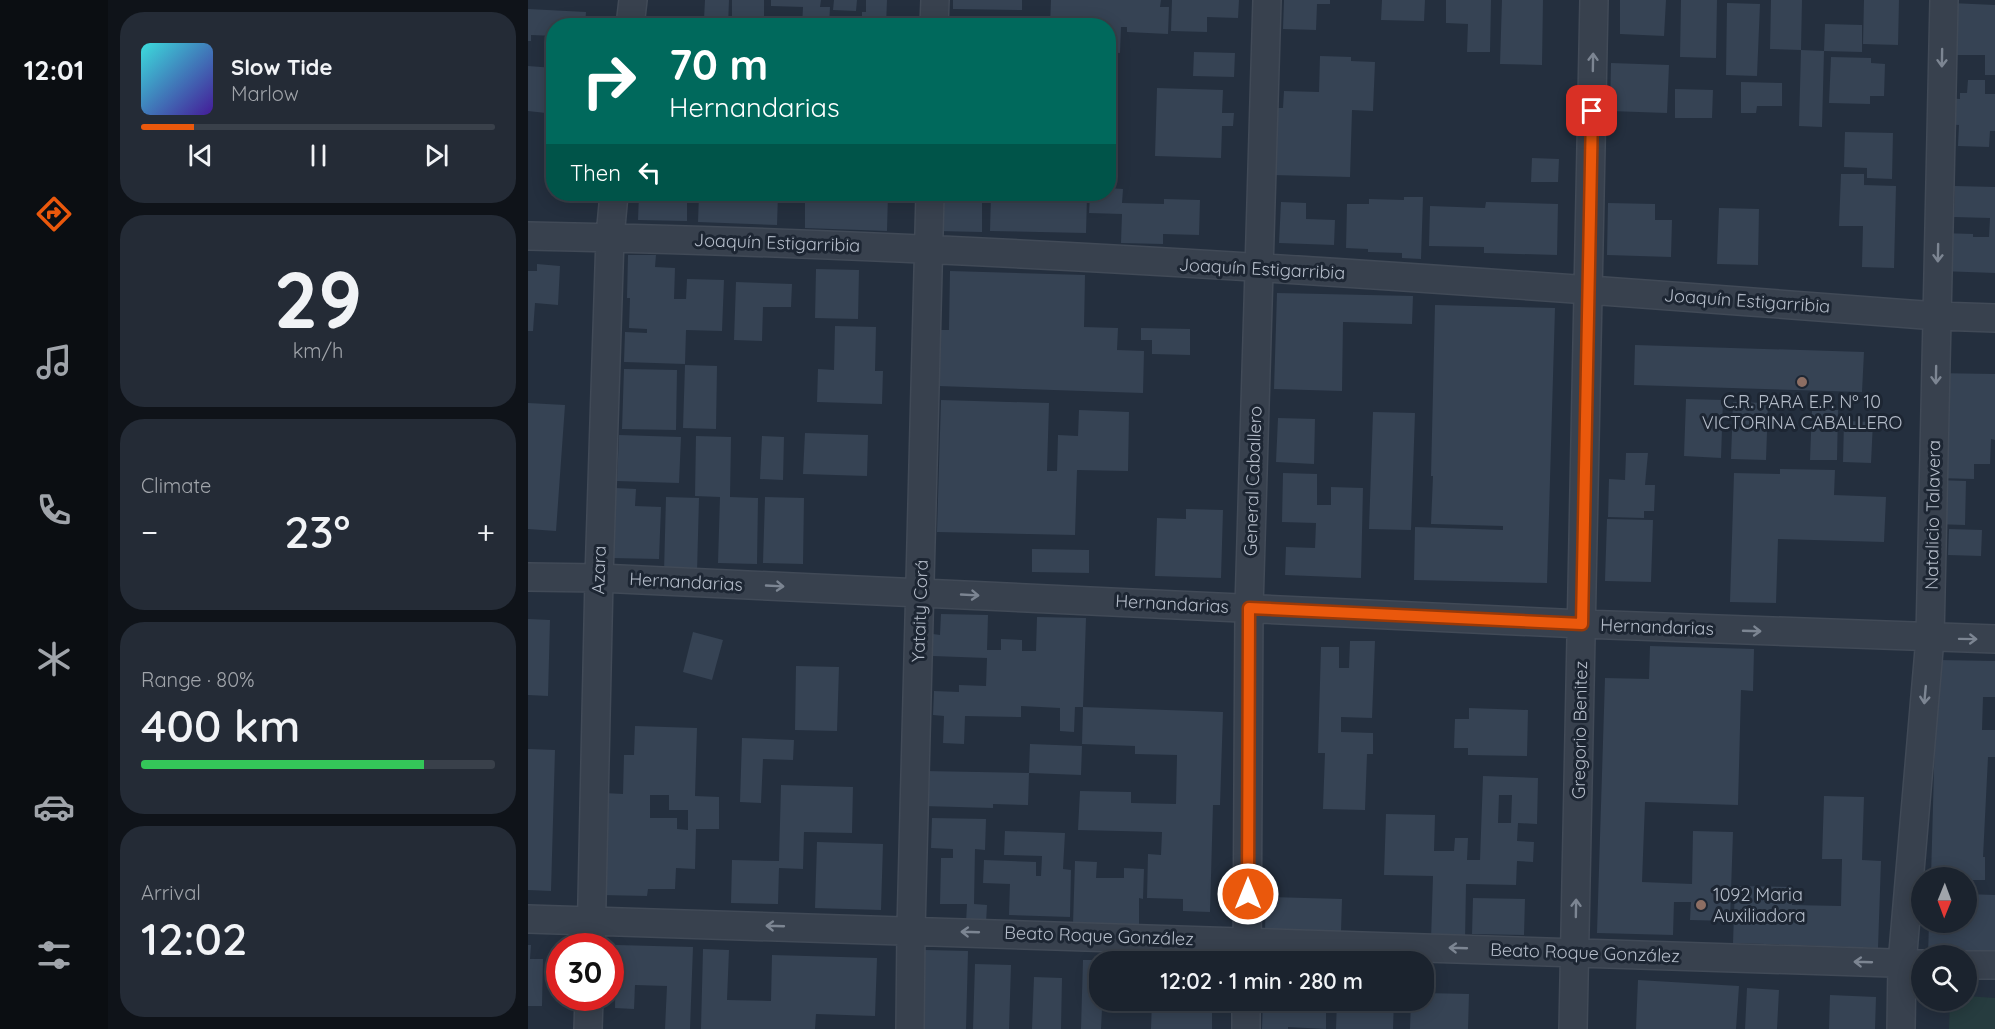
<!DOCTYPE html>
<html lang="en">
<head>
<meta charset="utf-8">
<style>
	:root { --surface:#1b232e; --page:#242b36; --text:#f1f3f6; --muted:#a0a4aa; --line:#39404a; --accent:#ea580c }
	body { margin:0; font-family:Quicksand,sans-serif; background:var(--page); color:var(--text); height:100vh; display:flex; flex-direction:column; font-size:22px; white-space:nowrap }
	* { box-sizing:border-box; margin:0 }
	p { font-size:20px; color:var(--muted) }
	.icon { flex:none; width:33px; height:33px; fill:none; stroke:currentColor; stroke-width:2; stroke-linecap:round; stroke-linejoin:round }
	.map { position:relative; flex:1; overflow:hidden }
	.panel { display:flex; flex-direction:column; gap:12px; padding:12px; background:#0f1319; width:420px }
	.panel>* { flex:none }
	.top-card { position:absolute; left:18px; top:18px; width:570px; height:183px; border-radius:24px; box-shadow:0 3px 15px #0003,0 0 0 2px var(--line); background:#00695c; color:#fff; overflow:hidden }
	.needle { width:39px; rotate:181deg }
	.controls { position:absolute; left:1383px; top:867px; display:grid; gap:12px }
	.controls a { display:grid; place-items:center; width:66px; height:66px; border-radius:50%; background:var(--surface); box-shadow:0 3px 15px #0003,0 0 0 2px var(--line); font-size:30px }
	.speed { position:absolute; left:18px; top:933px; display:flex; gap:12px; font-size:30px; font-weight:700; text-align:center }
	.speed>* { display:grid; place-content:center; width:78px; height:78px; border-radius:50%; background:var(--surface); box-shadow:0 3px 15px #0003,0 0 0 2px var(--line); line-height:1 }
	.speed .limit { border:9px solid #d22; background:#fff; color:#111 }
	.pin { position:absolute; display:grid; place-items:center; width:51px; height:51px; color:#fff; margin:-26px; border-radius:12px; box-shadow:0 3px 9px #0006 }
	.me { position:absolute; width:66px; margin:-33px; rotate:0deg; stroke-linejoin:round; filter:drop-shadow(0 0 4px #0008) }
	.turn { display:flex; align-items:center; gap:21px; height:126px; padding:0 24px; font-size:27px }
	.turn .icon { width:78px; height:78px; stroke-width:2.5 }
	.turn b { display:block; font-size:42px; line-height:51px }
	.then { display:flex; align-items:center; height:57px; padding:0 24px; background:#0003; gap:12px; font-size:22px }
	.big { font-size:45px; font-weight:600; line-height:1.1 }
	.panel .tile { flex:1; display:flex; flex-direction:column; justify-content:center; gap:9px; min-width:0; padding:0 21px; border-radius:24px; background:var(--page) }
	.panel .dial { align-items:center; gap:0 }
	.dial b { font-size:78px; line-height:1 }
	.song { display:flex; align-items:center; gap:18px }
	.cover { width:72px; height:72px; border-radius:9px; background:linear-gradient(135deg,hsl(180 70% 55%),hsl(260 70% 35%)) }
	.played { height:6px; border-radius:3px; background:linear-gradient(90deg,var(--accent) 15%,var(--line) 15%) }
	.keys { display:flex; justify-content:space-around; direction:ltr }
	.heat { display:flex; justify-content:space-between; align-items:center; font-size:33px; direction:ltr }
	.charge { height:9px; border-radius:4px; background:linear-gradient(90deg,#34c759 80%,var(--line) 0) }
	.trip { position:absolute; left:561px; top:951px; width:345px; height:60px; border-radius:24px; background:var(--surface); box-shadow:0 3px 15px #0003,0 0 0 2px var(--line); font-weight:600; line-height:60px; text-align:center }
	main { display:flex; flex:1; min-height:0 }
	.menu { display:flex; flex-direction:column; width:108px; justify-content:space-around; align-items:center; background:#0b0e12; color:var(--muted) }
	.menu .icon { width:42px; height:42px }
	.menu .active { color:var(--accent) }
	.menu b { font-size:27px; color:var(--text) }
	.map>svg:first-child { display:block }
</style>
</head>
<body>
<main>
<nav class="menu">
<b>12:01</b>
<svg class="icon active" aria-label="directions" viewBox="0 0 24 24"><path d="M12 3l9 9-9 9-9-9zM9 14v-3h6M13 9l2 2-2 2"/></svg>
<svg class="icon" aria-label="music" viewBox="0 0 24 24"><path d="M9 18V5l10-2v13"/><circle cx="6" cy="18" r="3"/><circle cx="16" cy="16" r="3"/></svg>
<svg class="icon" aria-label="phone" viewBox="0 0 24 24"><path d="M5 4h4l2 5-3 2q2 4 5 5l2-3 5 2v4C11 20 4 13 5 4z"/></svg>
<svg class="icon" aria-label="climate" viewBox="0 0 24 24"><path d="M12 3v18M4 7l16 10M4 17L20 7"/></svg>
<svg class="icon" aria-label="car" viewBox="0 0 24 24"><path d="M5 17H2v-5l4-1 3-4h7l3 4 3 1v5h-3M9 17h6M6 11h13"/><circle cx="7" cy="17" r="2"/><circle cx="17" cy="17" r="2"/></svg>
<svg class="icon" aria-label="filters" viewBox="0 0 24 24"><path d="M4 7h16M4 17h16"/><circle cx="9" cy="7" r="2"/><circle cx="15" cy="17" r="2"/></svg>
</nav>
<section class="panel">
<div class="tile">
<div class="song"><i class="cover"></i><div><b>Slow Tide</b><p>Marlow</p></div></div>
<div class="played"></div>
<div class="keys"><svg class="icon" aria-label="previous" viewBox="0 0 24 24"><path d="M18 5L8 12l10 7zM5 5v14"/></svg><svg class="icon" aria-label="pause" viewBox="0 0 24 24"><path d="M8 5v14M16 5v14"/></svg><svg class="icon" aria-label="next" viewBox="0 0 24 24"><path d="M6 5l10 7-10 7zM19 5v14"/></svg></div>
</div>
<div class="tile dial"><b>29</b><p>km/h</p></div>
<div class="tile"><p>Climate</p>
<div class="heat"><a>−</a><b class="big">23°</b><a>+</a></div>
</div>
<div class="tile"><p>Range · 80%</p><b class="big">400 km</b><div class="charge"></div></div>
<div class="tile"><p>Arrival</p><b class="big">12:02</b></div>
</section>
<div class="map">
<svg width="1467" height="1029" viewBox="0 0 1467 1029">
	<rect width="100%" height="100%" fill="#242f3e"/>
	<!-- green -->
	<path fill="#263c3f" d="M1439 996 1467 998V1029H1421L1422 1001 1438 1000Z"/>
	<!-- building -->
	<path fill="#364354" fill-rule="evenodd" d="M177 0H201L200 26H122V18L176 19Z
		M204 0H236V26H204Z
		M243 0H293L292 7H302L301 26H274L275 7 243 6Z
		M306 0H329L328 11 305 10Z
		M338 0H359L358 26H334V12H338Z
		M425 0H494V10L425 9Z
		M523 0H633L632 7H641L640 34 599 32V27H593L592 53 580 52V26H522Z
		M644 0H711L710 18 679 17V32L643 31Z
		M756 0H802V4H789L788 30 755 29Z
		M854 0H897L896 21 853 20Z
		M918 0H963L962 52H939L940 24 918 23Z
		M974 0H1015L1014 65 972 64Z
		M1092 0H1138L1136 36 1092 34Z
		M1153 0H1189L1188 58 1152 57Z
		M1243 0H1274L1273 50 1242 49Z
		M1336 0H1371L1370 45 1335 44Z
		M1199 3 1232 4 1229 76 1198 75Z
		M1423 3 1467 5V75H1457V55H1421Z
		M0 9 58 12 57 26H26V36L3 35V41H0Z
		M1297 24 1334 25V52L1296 51Z
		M1273 50 1296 51 1294 127 1271 126Z
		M666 52 707 53 706 77 665 76Z
		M792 56 823 57V61L847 62 845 111 824 110 822 177 744 175 746 108H755L756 91 791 92Z
		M1303 57 1343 58V63L1357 64 1356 96H1342V104L1301 103Z
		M1083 63 1141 65 1139 113 1082 111Z
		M0 66 26 68V144L16 143 18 113 0 111Z
		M1440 80H1457V94H1467V131H1462L1461 147 1430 146 1431 125 1417 124V98L1432 99V93H1439Z
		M1213 82 1254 83V106H1229L1228 113H1213Z
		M629 88 695 90 694 113H706L705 126H694L693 158 627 156Z
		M1147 89 1185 90 1184 118H1147Z
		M1317 132 1365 133 1364 179 1339 178V168L1316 167Z
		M1004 158 1031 159 1030 182H1003Z
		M1313 174H1336V185L1368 186 1366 268 1334 267 1335 226H1311Z
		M1427 186 1467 187V273L1412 271 1413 233 1445 234V237H1461L1462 218 1426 217Z
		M580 188 595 189 594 203 636 204V199L672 200 671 235 635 234V244L593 243 594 214 561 213 562 194H580Z
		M111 194H159V221L110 220Z
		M171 194H250L249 225 170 222Z
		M277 194H360L359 231 277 228Z
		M410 194H454V232L409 231Z
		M463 194H542V196L559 197 558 233 462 231Z
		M876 197H895L893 259 874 258V253L840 252V249L818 248 819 204H841V199L876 200Z
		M753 202 778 203V219L807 220 806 245 751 243Z
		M958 202 1030 204 1029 255 956 253V247L901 246 902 206 957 208Z
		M1080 203 1127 204V220H1144L1143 257 1079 255Z
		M1191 208 1231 209 1230 265 1189 264Z
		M100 255H128L127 267 147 268 146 299H158L159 279 196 280 194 331 158 330 157 364 96 362 97 332 119 333V329L101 328 102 298H99Z
		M9 264 32 266 30 305 7 303 5 331H0V271H9Z
		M288 269 331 270 330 319 287 318Z
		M422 271 557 275 556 327 590 328 589 350 616 351 615 393 410 386 411 330H421Z
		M208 282 264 284 263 307H235L234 341 206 340Z
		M749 293 885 296 884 324 815 322 814 391 746 389Z
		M907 305 1027 308 1019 583 886 580 887 527 975 530V526L903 524 905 476H903Z
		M307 326 348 327 347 371H355L354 404 289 402 290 369 306 370Z
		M613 328 662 329V355L624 354V340H613Z
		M1107 345 1336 352 1334 392 1106 385Z
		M157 365 189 366 188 429 155 428Z
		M96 369 149 370 148 430 94 429Z
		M1404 373 1467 374V440L1463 439 1462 464H1446V479L1410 478Z
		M1158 399 1195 400 1193 458 1156 456Z
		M413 400 521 403 519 471H529L530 435 550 436 551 410 601 412 600 471 549 470 547 535 409 532Z
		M1205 402 1240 403 1238 460 1203 459Z
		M0 403 37 405 28 531 0 529Z
		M1284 409 1310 410 1309 460H1282Z
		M845 412 887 413 883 530 841 529Z
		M750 418 787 419 786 464 748 462Z
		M1316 421 1345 422 1343 463 1315 462Z
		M277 433 340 435 339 476 275 474Z
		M91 435 153 437 151 483 89 481Z
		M168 436 203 437 202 497 230 498 229 564 190 563 192 497 167 496Z
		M234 436 256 437 255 480 232 479Z
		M1098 453H1120L1117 485H1127L1126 511H1116V518L1080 517 1081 479 1097 480Z
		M1252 469 1307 470 1306 495 1358 497 1356 542 1250 539 1248 603 1202 602 1206 473 1252 474Z
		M755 473 789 474V505H803V487L835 488 833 578 757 575 758 547 787 548 788 523 754 522Z
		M1408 480 1438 481 1437 525 1406 524Z
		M87 488 108 489 107 506 133 507 131 559 85 558Z
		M138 497 171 498 169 573 136 572Z
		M237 497 276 498 275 564 235 563Z
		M658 509 695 510 693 578 627 576 629 518 658 519Z
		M1079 519 1125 520 1123 582 1077 581Z
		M1421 529 1454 530 1453 556 1420 555Z
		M504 549 561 550V573L504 572Z
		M413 614 460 615 459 650H473V639L494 640V651H508L509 617 558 618 555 707 695 712 692 805H685L682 912 655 911V899L619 898 620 854 633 855 634 832 550 830 552 791 603 792V803L648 804 649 755 607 754V746L554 744 555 707H547L546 732 532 731V708L493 706V717L437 716 436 744 415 743 416 716 405 715 406 691 431 692V685L458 686 459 658 405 656V634L412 635Z
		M0 619 22 620 20 696 0 695Z
		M165 632 195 640 184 680 155 672Z
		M822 641H847L844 718 813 717V732L845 733V754H839L837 810 795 809 797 753H790L793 647H811V668H821Z
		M1122 646 1226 649 1225 691 1213 690 1210 805 1117 802 1114 882 1164 884 1165 831 1205 832 1202 921 1162 920 1163 902H1146L1145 935 1069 933 1077 678 1121 679Z
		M1409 660 1467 661V697H1455L1454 730H1467V757H1460L1455 857H1457V880H1438V878H1403Z
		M268 666 311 667 309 731 267 730Z
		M941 708 1000 710 999 756 940 755V748H926L927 719H941Z
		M107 726 169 728 167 796 191 797V829H168L167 869 148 868 147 889H120L119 896 73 895 76 793 95 794 96 755H106ZM122 795H141V810H160V830L149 829V818H122Z
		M214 738 266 740 265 760 235 759 233 803 212 802Z
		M502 744 554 746 553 775 501 773 500 805 465 804V808L395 806 396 771 501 773Z
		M0 749 27 750 23 891 0 890Z
		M955 776 1010 778 1009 824 990 823 989 841 1006 842 1005 862 989 861 988 885 938 884 937 941 903 940 905 876 856 875 858 814 907 815 906 851H926L927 838H940L939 860H952ZM971 795H984L983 823H970Z
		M253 785 325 787 324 833 276 832 275 869 251 868 250 904 203 903 204 860 251 861Z
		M1296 796 1336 797 1334 860 1353 861 1350 948 1205 943 1207 886 1265 887 1264 905 1313 906 1314 859H1294Z
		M404 818 458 819 457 850 447 849 446 904 459 905 458 923H438L439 904H412L413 858H425V849L403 848Z
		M477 831 537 833 535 869 543 870 542 917 481 915 482 884 455 883 456 860 508 862V876H513L514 856 476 855Z
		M289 842 355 844 353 910 287 908Z
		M547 861 569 862 568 878H596V868L616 869 615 899 611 898V926L545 924Z
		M1438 894 1467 895V958L1400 956 1401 922H1438Z
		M738 897 814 899 813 932 737 930Z
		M945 898 997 899 996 935 944 934Z
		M0 945H3L2 959H15L14 1006H0Z
		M88 945 165 947 162 1029H137L139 986 107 985 106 1009 87 1008Z
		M175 949 201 950 199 1000 243 1001 244 955 349 958 347 1016 288 1014 287 1029H173Z
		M397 950 440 951 438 1029H395Z
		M555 960H572V1000H598L597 1010 574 1009 573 1029H553Z
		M447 964 483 965 481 1029H445Z
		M506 977 534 978 533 1029H504Z
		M1110 980 1211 986 1208 1029H1108Z
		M1219 988 1251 990 1249 1029H1217Z
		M896 993 941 994 940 1029H882L883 1000H896Z
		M1302 995 1348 997 1347 1029H1301Z
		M624 1000H684V1029H623Z
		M735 1000H798V1029L760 1027V1029H734Z
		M809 1000H866L865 1029H808Z"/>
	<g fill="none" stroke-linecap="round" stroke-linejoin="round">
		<defs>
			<path id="street" d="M102 26 105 0
				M406 26 407 0
				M0 236C470 245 940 280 1409 316L1467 318
				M0 577 71 578 1054 624 1467 639
				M0 919 1394 964
				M63 946 71 578 82 237 86 194
				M719 962 721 608 739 0
				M1438 965H1467
				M60 1029 61 998
				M382 1029 383 930 402 194
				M718 1029V1000
				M1045 1029 1066 0
				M1373 1029 1374 964 1402 638 1416 0"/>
		</defs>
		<!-- street casing -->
		<use href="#street" stroke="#414a57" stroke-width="30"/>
		<!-- street -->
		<use href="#street" stroke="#38414e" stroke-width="27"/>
	</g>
	<!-- one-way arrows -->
	<defs><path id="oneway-shaft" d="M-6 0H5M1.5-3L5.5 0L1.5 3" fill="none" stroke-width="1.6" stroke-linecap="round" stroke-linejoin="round" transform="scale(1.5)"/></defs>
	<g stroke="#7c8592">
		<use href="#oneway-shaft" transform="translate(1414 58) rotate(91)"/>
		<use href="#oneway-shaft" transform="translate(1065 62) rotate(-89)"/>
		<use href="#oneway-shaft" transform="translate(1410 253) rotate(91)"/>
		<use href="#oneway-shaft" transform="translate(1408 375) rotate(91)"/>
		<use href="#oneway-shaft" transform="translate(247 586) rotate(3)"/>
		<use href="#oneway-shaft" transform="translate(442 595) rotate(3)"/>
		<use href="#oneway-shaft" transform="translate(1224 631) rotate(2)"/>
		<use href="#oneway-shaft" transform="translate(1440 639) rotate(1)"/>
		<use href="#oneway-shaft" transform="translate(1397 695) rotate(95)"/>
		<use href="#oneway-shaft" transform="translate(1048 908) rotate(-89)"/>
		<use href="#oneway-shaft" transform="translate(247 926) rotate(-178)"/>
		<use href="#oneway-shaft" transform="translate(442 932) rotate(-178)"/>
		<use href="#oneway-shaft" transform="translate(930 948) rotate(-178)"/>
		<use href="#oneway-shaft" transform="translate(1335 962) rotate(-178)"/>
	</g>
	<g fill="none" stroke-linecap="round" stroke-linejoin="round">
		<defs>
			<path id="route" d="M720 894 721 608 1054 624 1064 111"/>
		</defs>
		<!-- route casing -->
		<use href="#route" stroke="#983908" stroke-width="15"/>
		<!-- route -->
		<use href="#route" stroke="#ea580c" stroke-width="10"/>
	</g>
	<!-- markers -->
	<g fill="#8d6e63" stroke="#1d2633" stroke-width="2">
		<circle cx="1274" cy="382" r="6"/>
		<circle cx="1173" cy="905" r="6"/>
	</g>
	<g text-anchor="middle" stroke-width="6" stroke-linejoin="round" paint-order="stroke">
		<!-- street labels -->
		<g font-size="18" fill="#b4bcc9" stroke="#1d2633">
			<text transform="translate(249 243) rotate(2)" y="6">Joaquín Estigarribia</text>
			<text transform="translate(734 269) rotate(3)" y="6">Joaquín Estigarribia</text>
			<text transform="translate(1219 301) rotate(4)" y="6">Joaquín Estigarribia</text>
			<text transform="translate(725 481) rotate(-88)" y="6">General Caballero</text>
			<text transform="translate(1405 515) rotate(-89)" y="6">Natalicio Talavera</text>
			<text transform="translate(71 570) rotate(-88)" y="6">Azara</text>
			<text transform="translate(158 582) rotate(3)" y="6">Hernandarias</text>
			<text transform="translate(644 604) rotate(3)" y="6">Hernandarias</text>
			<text transform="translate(392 611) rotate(-88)" y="6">Yataity Corá</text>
			<text transform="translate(1129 627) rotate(2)" y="6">Hernandarias</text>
			<text transform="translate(1052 730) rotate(-89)" y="6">Gregorio Benitez</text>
			<text transform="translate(571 936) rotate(2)" y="6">Beato Roque González</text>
			<text transform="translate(1057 953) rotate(2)" y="6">Beato Roque González</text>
		</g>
		<!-- poi labels -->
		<g font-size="18" fill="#b4bcc9" stroke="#1d2633">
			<text x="1274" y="408">C.R. PARA E.P. Nº 10<tspan x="1274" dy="21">VICTORINA CABALLERO</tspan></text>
			<text x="1185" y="901" text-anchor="start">1092 Maria<tspan x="1185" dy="21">Auxiliadora</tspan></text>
		</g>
	</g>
</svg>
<div class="controls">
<a><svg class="needle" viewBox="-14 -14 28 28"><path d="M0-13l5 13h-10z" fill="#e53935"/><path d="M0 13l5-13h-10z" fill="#a0a4aa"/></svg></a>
<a><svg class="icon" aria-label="search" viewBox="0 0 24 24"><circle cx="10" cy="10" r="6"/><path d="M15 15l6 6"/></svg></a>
</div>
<div class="speed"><div class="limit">30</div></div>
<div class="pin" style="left:1064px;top:111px;background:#d93025"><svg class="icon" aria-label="arrive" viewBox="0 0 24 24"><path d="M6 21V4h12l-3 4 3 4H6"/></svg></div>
<svg class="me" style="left:720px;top:894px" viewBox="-20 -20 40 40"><circle r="17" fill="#ea580c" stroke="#fff" stroke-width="3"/><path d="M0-11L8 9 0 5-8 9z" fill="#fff"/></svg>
<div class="trip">12:02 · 1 min · 280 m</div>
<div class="top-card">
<div class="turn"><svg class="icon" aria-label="right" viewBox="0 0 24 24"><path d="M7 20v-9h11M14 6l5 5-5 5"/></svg><div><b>70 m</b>Hernandarias</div></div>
<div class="then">Then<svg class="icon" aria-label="left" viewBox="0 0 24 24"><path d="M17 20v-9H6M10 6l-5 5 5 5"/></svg></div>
</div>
</div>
</main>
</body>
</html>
